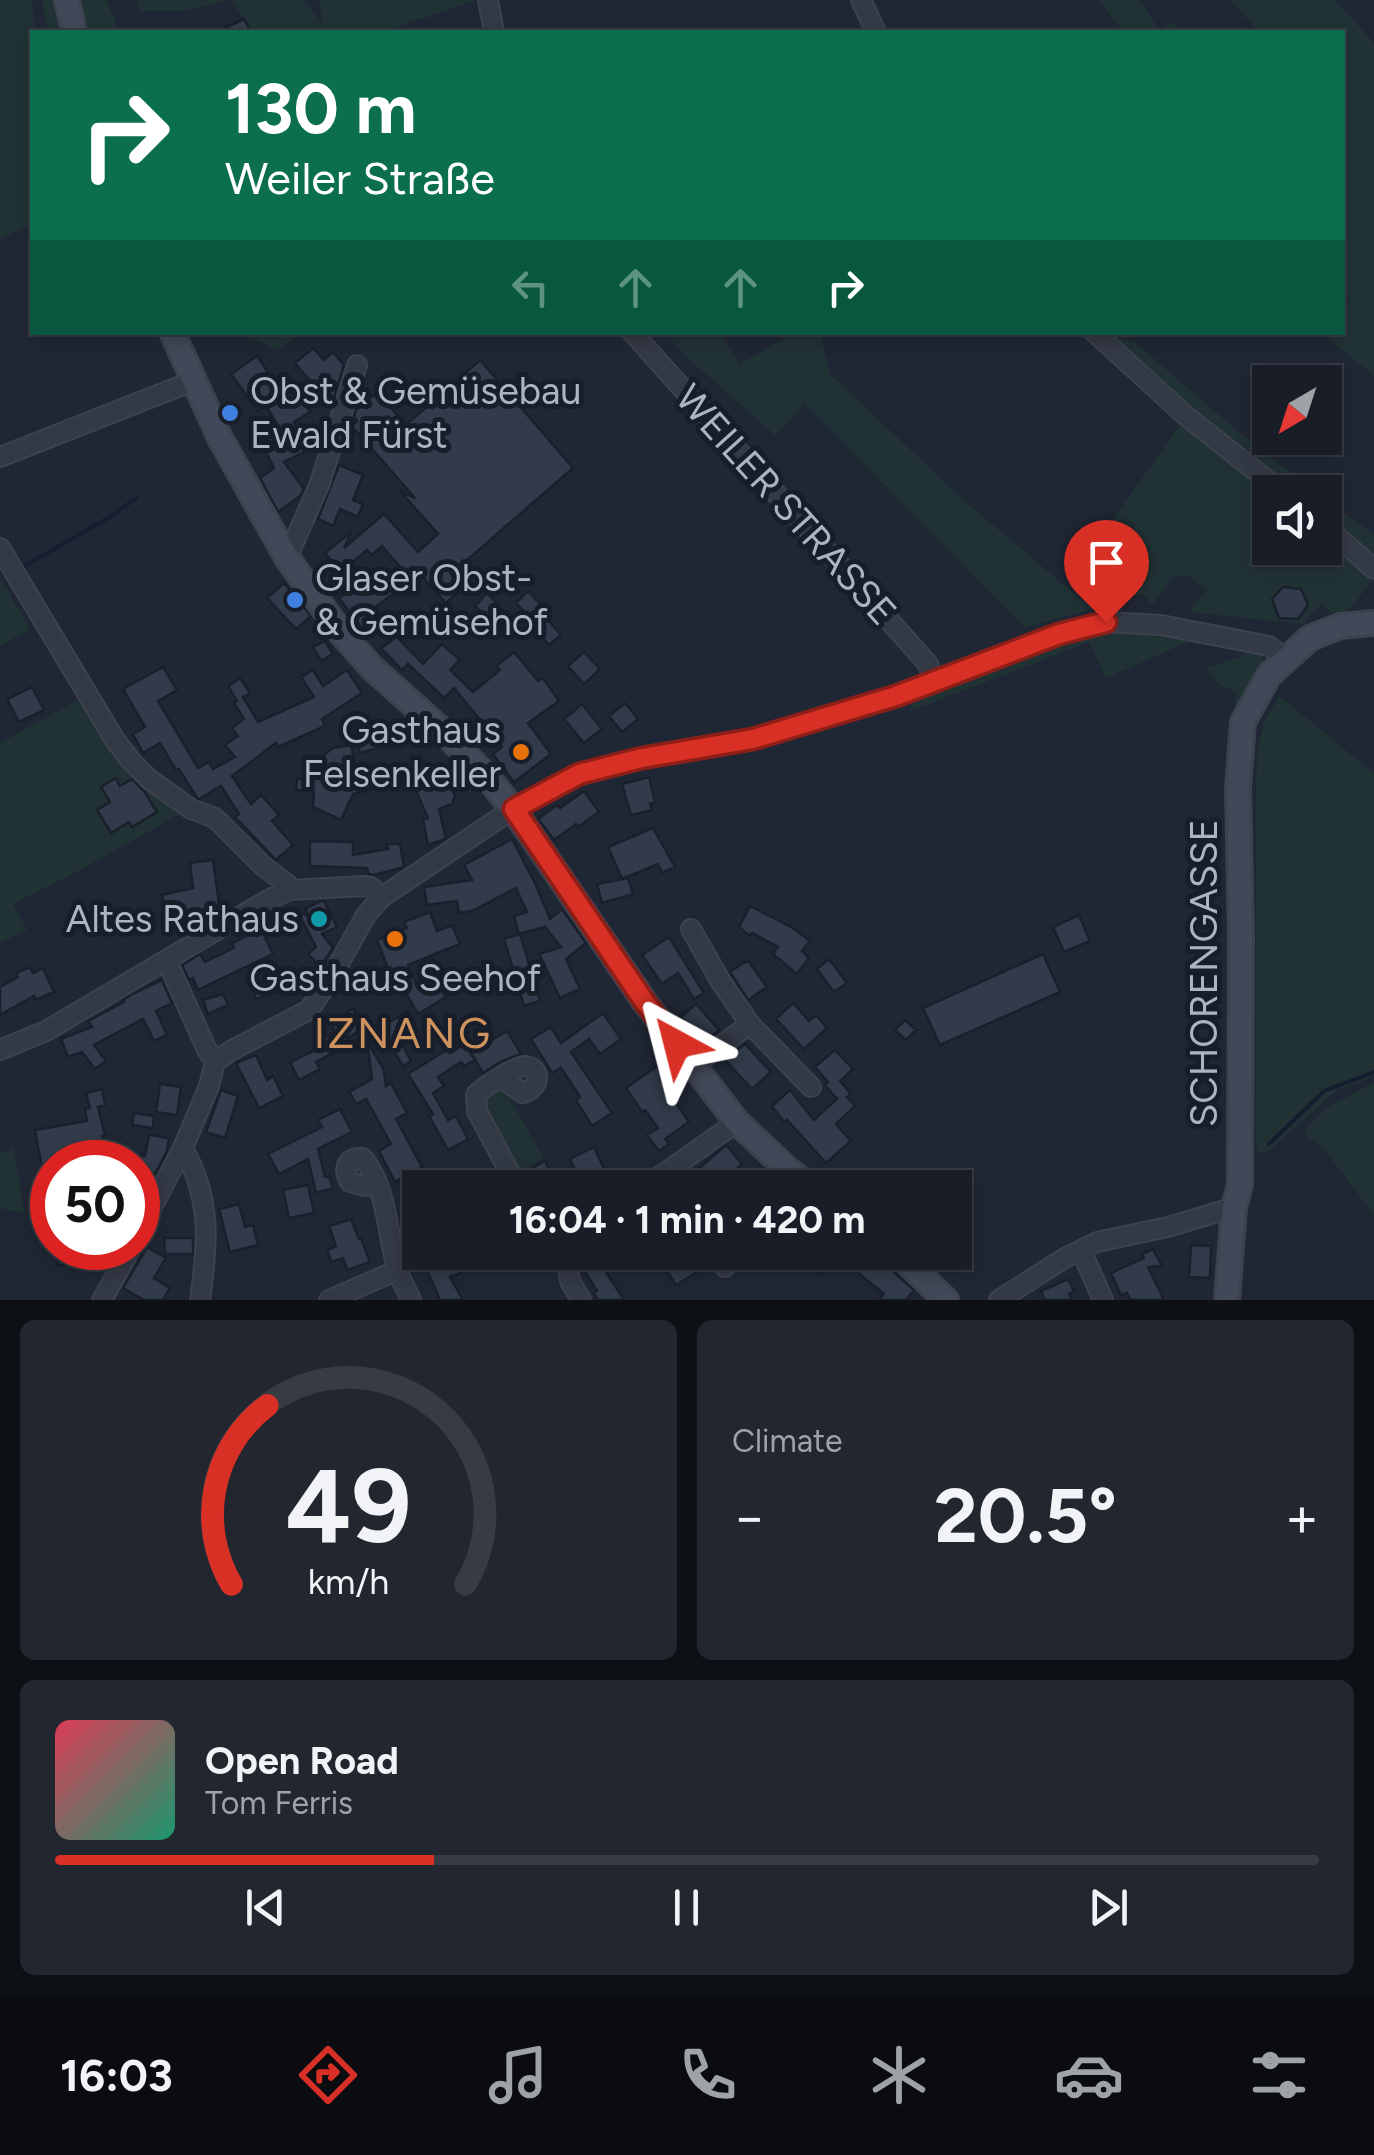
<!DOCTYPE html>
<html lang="en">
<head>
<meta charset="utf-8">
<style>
	:root { --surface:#181d27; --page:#21262f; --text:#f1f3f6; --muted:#9fa2a7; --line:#363b44; --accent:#d93025 }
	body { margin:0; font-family:Figtree,sans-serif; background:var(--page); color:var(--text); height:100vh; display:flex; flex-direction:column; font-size:38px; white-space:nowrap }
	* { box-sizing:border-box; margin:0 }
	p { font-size:32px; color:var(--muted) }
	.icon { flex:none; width:55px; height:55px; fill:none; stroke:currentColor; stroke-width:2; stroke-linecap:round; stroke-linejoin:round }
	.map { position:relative; height:1300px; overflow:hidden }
	.drawer { display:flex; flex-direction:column; gap:20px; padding:20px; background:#0d1015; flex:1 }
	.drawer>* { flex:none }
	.hud { position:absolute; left:30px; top:30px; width:1315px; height:305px; border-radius:0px; box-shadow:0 5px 15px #0003,0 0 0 2px var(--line); background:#0b6e4f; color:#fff; overflow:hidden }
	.needle { width:65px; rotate:219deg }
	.controls { position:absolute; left:1252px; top:365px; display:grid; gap:20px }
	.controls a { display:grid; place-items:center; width:90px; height:90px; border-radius:0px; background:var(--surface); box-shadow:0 5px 15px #0003,0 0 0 2px var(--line); font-size:50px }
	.speed { position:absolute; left:30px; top:1140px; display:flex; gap:20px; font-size:50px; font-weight:700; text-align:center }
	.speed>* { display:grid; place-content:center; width:130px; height:130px; border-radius:50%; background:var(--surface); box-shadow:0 5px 15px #0003,0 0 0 2px var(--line); line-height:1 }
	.speed .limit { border:15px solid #d22; background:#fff; color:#111 }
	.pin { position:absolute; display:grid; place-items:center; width:85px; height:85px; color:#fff; margin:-102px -42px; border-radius:50% 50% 50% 0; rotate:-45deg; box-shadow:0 0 10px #0007 }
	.pin .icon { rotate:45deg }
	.me { position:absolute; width:110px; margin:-55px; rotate:322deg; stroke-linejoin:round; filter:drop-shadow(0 0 8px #0008) }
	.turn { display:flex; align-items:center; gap:35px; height:210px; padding:0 30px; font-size:45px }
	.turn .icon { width:130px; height:130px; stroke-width:2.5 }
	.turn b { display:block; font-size:70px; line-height:85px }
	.lanes { display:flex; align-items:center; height:95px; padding:0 30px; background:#0003; justify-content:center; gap:50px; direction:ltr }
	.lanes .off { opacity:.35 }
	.big { font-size:75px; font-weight:700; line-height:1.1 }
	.drawer .card { flex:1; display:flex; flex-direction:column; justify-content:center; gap:15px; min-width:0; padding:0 35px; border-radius:15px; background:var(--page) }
	.drawer .dial { align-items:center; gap:0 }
	.dial svg { height:260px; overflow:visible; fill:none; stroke:var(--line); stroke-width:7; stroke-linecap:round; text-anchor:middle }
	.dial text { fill:var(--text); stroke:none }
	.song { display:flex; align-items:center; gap:30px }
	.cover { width:120px; height:120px; border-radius:15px; background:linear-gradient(135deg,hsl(350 70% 55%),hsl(160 70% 35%)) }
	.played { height:10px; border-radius:5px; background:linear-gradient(90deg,var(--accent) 30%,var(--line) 30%) }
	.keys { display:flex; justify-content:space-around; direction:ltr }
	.heat { display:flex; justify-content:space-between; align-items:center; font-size:55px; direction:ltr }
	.drawer .tiles { flex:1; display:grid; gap:20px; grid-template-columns:1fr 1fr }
	.card:last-child { grid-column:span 2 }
	.trip { position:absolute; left:402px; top:1170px; width:570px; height:100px; border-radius:0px; background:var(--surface); box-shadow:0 5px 15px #0003,0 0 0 2px var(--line); font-weight:700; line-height:100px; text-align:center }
	.tabs { display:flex; height:160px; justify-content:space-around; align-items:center; background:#0a0c10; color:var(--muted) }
	.tabs .icon { width:70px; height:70px }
	.tabs .selected { color:var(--accent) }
	.tabs b { font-size:45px; color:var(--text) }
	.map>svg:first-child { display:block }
</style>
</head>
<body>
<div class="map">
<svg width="1374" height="1300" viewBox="0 0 1374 1300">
	<rect width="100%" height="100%" fill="#202734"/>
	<!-- green -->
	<path fill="#213235" d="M0 0H31L36 32H32V224L0 239Z
		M42 0H54L59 32H48Z
		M80 0H106L120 32H86Z
		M136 0H229L184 11H140Z
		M232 0H304L322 24 320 0H476L382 32H251Z
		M1099 0H1139L1161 31 1171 21 1184 32H1124Z
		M1231 0H1335L1374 43V376L1324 335 1326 333 1342 332 1343 312 1350 302 1342 291V32H1259Z
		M241 333H304L277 350Z
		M666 333H719L740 364 793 333H820L830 374 969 505 1093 609 1025 627 805 404 775 435 682 353Z
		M1103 333 1134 342 1254 445 1317 492H1285Z
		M1183 421 1270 492V548H1325V538L1374 578 1346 614 1332 612 1321 604 1302 624 1189 612 1207 589 1188 576 1173 577 1152 605 1144 595 1091 599 1069 581Z
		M1325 499 1374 535V561L1325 523Z
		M0 578 30 629 0 646Z
		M1111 633 1149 635 1190 641 1106 678 1089 642 911 711 910 697 1075 638Z
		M1249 650 1263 656 1264 668 1232 722 1237 692 1221 686 1205 668 1241 657Z
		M1279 696 1374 773V1076L1337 1090 1271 1149 1261 1154 1257 1151 1256 1143V796L1257 754 1263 724Z
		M83 697 187 810 71 875 13 904 27 930 0 943V743Z
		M1374 1083V1215L1322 1146 1306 1137 1305 1130 1328 1107Z
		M499 1087 503 1088 544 1158 516 1173 508 1158 513 1154 488 1108 481 1110 482 1099Z
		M14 1148 25 1214 0 1208V1153Z"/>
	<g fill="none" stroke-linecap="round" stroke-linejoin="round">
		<!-- stream -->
		<path stroke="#141e30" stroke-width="4" d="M21 568 113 515 136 498
			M1269 1144 1324 1091 1374 1072"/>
	</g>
	<!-- building -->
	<path fill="#323b4b" stroke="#1a202b" stroke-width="2.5" fill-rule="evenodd" d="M244 19 251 32H216Z
		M313 348 324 360 333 352 344 365 334 397 323 393 307 407 310 412 294 422 308 450 284 462 304 489 300 496 278 512 260 478 274 468 260 440 281 431 266 406 258 411 231 374 257 356 285 397 311 382 295 363Z
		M480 360 573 468 451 574 463 587 446 603 420 574 374 608 385 623 366 634 339 598 353 587 325 553 351 532 344 548 384 514 418 552 438 534 400 491 415 498 352 426 357 421 354 417 356 410 377 392 406 425ZM382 546 402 569 370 592 349 565 367 550 372 555Z
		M339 465 363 475 353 500 363 504 358 517 340 509 333 526 318 519Z
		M284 583 311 616 296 629 267 598Z
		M1283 587 1301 589 1308 605 1298 619 1279 618 1272 599Z
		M528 591 547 611 543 614 561 635 549 645 535 629 538 626 516 603Z
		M487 593 502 609 490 621 475 606Z
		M397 637 423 664 442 644 460 660 450 670 473 692 500 670 496 666 514 652 538 681 543 678 559 701 528 723 551 754 514 782 493 754 502 747 454 688 444 698 408 664 402 670 381 648Z
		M325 641 333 654 321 661 313 647Z
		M584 652 600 669 584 684 568 666Z
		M163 667 177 690 158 701 198 768 209 762 213 769 235 757 225 745 238 736 232 728 244 719 234 703 237 701 228 686 240 678 250 693 243 697 258 722 314 697 301 677 313 670 323 686 347 670 362 693 322 719 325 726 278 747 276 743 232 776 251 804 261 795 279 815 272 821 293 845 276 860 235 817 239 814 221 786 199 799 197 798 179 769 176 770 160 743 143 753 133 734 145 727 123 689Z
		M32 687 44 710 19 722 7 699Z
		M625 703 638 719 622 732 609 716Z
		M582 704 602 729 584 743 564 719Z
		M371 724 378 748 360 753 353 728Z
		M351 745 357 776 387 769 390 785 353 794 341 820 313 807 314 791 296 790 297 779H313L317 760 333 748Z
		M433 767 443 769 455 796 452 804 439 809 446 839 428 845 423 819 428 818 410 777Z
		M649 777 655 802 650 804 652 810 631 815 622 784Z
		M116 778 120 786 132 779 144 791 157 812 132 827 129 822 111 833 97 810 110 802 101 787Z
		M584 791 599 812 578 827 576 824 554 840 538 819 557 805 560 808Z
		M653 828 675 867 662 873 658 864 622 879 608 847Z
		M512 839 535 883 550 919 562 909 586 943 566 959 580 989 560 998 539 954 561 947 545 927 519 934 514 916 527 912 516 888 472 911 459 913 457 901 427 905 424 887 472 880 464 865Z
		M310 841 353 842V855L388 849 387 844H400L404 867 374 875 369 874 367 868 310 866Z
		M213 860 220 910 188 914 167 920 162 895 193 888 190 863Z
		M628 878 633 894 602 903 597 884Z
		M321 901H324L337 927 322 934 333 948 320 967 308 954 316 947 300 916 303 913 309 917 305 909Z
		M750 906 793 928 810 941 802 951 809 958 797 974 773 954 778 947 752 933 750 936 739 927Z
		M430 912 437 931 452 925 460 944 408 965 417 987 434 977 446 997 418 1014 397 977 392 979 377 940 407 928 404 922Z
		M1079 915 1090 941 1064 952 1053 927Z
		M261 929 273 954 198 990 193 978 189 980 182 965 200 954 205 962 234 948 232 943Z
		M520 934 540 1001 524 1006 504 939Z
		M669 937 704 993 694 999 678 973 662 984 642 955Z
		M1043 954 1060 992 940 1045 923 1008Z
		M829 959 847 983 834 992 817 969Z
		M745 962H749L767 987 748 1000 730 972Z
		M30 967 33 973 43 968 54 992 36 1000 34 996 0 1015V987L18 977 16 973Z
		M277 976 282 990 256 999 251 985Z
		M162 980 172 1003 156 1011 167 1035 154 1041 143 1019 94 1045 106 1061 95 1069 82 1052 68 1057 61 1039 92 1027 88 1021 124 1002 123 1000 134 993Z
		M223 994 228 1005 208 1014 203 1000Z
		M793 1003 809 1021 816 1015 827 1028 804 1049 776 1019Z
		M696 1004 719 1030 703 1043 681 1017Z
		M353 1009 364 1028 347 1038 350 1044 316 1062 320 1069 299 1080 290 1062 324 1046 320 1040 335 1032 330 1022Z
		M408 1012 416 1029 399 1038 411 1061 403 1066 379 1027Z
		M603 1013 621 1039 600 1054 589 1039 571 1052 612 1113 592 1126 576 1100 580 1097 561 1068 552 1073 531 1039 551 1027 561 1043Z
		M905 1020 916 1030 906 1040 895 1030Z
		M507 1031 521 1054 502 1061 483 1073 471 1052Z
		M367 1041 384 1070 386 1086 391 1083 407 1113 396 1119 422 1167 395 1182 379 1151 391 1144 366 1099 356 1104 349 1092 372 1079Z
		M465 1044 475 1060 464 1066 461 1062 438 1077 444 1086 433 1093 448 1120 456 1116 468 1139 448 1150 429 1116 433 1114 408 1074 448 1049 450 1053Z
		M745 1044 771 1072 752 1089 724 1059Z
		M835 1050 853 1069 840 1081 851 1094 847 1097 855 1106 836 1124 851 1141 826 1163 787 1120 784 1122 772 1106 790 1090 814 1120 837 1099 825 1085 828 1082 815 1067Z
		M256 1055 267 1080 273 1076 283 1096 259 1108 236 1063Z
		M657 1066 673 1090 669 1093 689 1122 665 1139 669 1144 659 1151 647 1135 658 1128 645 1110 642 1112 626 1088Z
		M160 1084 181 1087 177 1115 156 1112Z
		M102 1089 105 1105 98 1107 105 1136H102L106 1162H89L88 1158 52 1162V1203L42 1204 38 1174H43L35 1130 87 1121 85 1109 90 1108 86 1093Z
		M221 1090 238 1096 225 1138 206 1132Z
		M340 1109 352 1132 318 1149 325 1177 329 1176 333 1188 316 1193 308 1159 279 1174 268 1154 322 1127 318 1120Z
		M134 1113 154 1116 153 1128 132 1125Z
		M149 1135 169 1138 167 1151 155 1174 138 1171V1155L145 1156Z
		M726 1145 742 1164 715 1188H699L690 1176Z
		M594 1147 606 1173 582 1184 570 1159Z
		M545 1161 551 1172 548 1174 556 1188H539L529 1170Z
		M308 1185 314 1213 289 1218 283 1190Z
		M420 1193V1238H419L404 1199Z
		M239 1204 245 1227 253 1225 258 1245 230 1252 219 1209Z
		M351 1219 359 1239 361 1238 370 1262 347 1270 343 1258 331 1262 327 1250 336 1246 329 1226Z
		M164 1238H193V1254H165Z
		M1191 1245 1211 1246 1210 1278 1189 1277Z
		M147 1247 166 1258 154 1278 170 1288 163 1300H144L123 1288Z
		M58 1248H94V1264L58 1265Z
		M1153 1249 1162 1266 1148 1267 1164 1300H1131L1127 1293 1121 1295 1111 1273 1144 1258 1142 1254Z
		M428 1252H451L460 1273 450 1277 463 1300H440L421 1256Z
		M578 1252H625L606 1263 610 1269 606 1272 624 1300H598L594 1293 597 1291 579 1262Z
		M663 1252H692L702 1269 676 1285 664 1266 670 1262Z
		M814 1252H848L819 1274 814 1267 809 1271 802 1261Z
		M874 1254 914 1290 906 1300H879L884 1294 858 1273Z
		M1068 1279 1074 1291 1069 1294 1072 1300H1045L1041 1291Z"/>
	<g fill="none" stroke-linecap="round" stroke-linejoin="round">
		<defs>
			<path id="street" d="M488 0 494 32
				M861 0 876 32
				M632 332 928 664 933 681
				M1094 332 1186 416 1282 492
				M0 457 193 381
				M1325 526 1374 569
				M0 548 115 740 131 761 149 779 191 809 215 818 263 866 287 884 290 890
				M287 558 320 483 357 365
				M691 929 721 982 750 1024 693 1066
				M167 961 207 1050 215 1062
				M750 1024 811 1087
				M0 1050 46 1031 268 900 290 890 363 886 371 887 382 897
				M502 1079 523 1093C539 1089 543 1069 526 1066 518 1064 482 1088 476 1095L477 1111 518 1188
				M378 1185 364 1186 350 1182C342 1168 347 1157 363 1158 389 1191 386 1233 398 1271 401 1281 407 1290 411 1300
				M639 1188 665 1173 737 1122
				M138 1234 183 1148
				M1081 1250 1103 1300
				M565 1252 570 1281 581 1300
				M716 1252 725 1267
				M102 1300 131 1248
				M200 1300C208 1243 212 1200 183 1148L209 1086 215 1062 232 1050 309 1010 331 978 366 915 382 897 513 809 579 774 642 758 753 739 896 695 1059 633 1106 622 1161 625 1269 646 1285 658
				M329 1300 398 1270
				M999 1300 1063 1259 1097 1242 1168 1227 1234 1207"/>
			<path id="secondary" d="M67 0 74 32
				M172 332 220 438 287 558 342 634 372 668 445 733 488 778 513 809 644 1001 737 1122 787 1169 812 1188
				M896 1252 946 1300
				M1227 1300 1234 1207 1240 1185 1241 938 1238 788 1243 722 1269 675 1310 638 1340 626 1374 623"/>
		</defs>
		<!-- street casing -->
		<use href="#street" stroke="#3c424e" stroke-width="22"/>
		<!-- secondary casing -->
		<use href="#secondary" stroke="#3c424e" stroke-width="28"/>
		<!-- street -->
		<use href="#street" stroke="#333945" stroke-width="18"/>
		<!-- secondary -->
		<use href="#secondary" stroke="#414857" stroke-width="22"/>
	</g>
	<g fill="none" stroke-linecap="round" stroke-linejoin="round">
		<defs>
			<path id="route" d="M677 1044 644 1001 514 809 579 774 642 758 753 739 896 696 1059 634 1106 622"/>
		</defs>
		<!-- route casing -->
		<use href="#route" stroke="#8d1f18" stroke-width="25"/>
		<!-- route -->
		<use href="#route" stroke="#d93025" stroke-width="18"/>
	</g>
	<!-- markers -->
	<g fill="#3f7fe0" stroke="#181e29" stroke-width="4">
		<circle cx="230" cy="413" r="10"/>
		<circle cx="295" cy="600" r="10"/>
	</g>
	<g fill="#e8710a" stroke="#181e29" stroke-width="4">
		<circle cx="521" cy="752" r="10"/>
		<circle cx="395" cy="939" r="10"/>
	</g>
	<circle fill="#0f9aa8" stroke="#181e29" stroke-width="4" cx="319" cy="919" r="10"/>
	<g text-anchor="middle" stroke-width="10" stroke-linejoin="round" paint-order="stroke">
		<!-- poi labels -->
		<g font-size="38" fill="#acb4c2" stroke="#181e29" text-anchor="start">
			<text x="250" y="404">Obst &amp; Gemüsebau<tspan x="250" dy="44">Ewald Fürst</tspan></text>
			<text x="315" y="591">Glaser Obst-<tspan x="315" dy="44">&amp; Gemüsehof</tspan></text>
			<text x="501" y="743" text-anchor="end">Gasthaus<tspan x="501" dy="44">Felsenkeller</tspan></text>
			<text x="299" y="932" text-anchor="end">Altes Rathaus</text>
			<text x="395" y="991" text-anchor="middle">Gasthaus Seehof</text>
		</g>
		<!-- street labels -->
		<g font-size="38" fill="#acb4c2" stroke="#181e29">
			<text transform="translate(786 505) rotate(48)" y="13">WEILER STRASSE</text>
			<text transform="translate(1204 973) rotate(-90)" y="13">SCHORENGASSE</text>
		</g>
		<!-- quarter labels -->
		<g font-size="42" letter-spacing="2.5" fill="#cd925d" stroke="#181e29">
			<text x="403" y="1048">IZNANG</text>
		</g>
	</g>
</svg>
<div class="controls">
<a><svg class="needle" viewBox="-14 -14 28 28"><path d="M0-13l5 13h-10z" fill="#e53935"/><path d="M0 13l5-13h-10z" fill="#9fa2a7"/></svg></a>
<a><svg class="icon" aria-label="sound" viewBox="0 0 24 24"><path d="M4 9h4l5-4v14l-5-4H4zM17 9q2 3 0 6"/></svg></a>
</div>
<div class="speed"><div class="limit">50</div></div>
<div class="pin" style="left:1106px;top:622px;background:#d93025"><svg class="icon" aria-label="arrive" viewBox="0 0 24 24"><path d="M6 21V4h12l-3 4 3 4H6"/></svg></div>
<svg class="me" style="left:677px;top:1044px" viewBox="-20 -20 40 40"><path d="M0-17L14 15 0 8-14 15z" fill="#d93025" stroke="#fff" stroke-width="4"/></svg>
<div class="trip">16:04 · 1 min · 420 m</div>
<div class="hud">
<div class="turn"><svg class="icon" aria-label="right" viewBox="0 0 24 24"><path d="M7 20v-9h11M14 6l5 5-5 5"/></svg><div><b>130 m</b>Weiler Straße</div></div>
<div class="lanes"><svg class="icon off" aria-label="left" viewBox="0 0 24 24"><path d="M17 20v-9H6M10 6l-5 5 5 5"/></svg><svg class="icon off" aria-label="ahead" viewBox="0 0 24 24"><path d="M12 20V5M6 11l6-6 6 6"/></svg><svg class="icon off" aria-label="ahead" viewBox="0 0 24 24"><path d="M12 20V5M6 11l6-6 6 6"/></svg><svg class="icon" aria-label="right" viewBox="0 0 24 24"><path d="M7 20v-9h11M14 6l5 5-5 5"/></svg></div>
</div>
</div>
<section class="drawer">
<div class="tiles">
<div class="card dial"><svg viewBox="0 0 100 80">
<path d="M14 69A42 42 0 1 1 86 69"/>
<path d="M14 69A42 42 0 0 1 25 14" stroke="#d93025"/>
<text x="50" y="56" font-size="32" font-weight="700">49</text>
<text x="50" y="72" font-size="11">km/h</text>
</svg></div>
<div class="card"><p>Climate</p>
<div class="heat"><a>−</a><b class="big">20.5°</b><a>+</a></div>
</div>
<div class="card">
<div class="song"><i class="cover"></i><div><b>Open Road</b><p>Tom Ferris</p></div></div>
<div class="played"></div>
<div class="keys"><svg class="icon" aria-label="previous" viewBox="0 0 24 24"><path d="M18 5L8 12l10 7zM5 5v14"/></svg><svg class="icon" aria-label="pause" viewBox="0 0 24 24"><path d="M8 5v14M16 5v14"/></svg><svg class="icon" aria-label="next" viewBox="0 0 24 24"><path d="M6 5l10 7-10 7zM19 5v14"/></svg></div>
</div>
</div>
</section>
<nav class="tabs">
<b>16:03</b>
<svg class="icon selected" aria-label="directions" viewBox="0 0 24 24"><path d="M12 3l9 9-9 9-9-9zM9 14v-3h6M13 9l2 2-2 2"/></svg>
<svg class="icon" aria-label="music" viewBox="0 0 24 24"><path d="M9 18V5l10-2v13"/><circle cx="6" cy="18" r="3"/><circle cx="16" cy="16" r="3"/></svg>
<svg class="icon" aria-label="phone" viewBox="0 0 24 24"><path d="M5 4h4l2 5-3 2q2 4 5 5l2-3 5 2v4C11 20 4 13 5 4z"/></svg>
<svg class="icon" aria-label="climate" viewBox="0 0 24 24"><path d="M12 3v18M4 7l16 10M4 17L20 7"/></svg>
<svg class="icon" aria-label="car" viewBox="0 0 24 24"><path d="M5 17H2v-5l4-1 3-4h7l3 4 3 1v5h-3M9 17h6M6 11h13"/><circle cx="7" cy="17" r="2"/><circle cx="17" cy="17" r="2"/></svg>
<svg class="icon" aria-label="filters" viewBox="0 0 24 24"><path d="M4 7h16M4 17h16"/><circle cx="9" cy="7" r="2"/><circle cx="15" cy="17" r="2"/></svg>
</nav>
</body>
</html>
